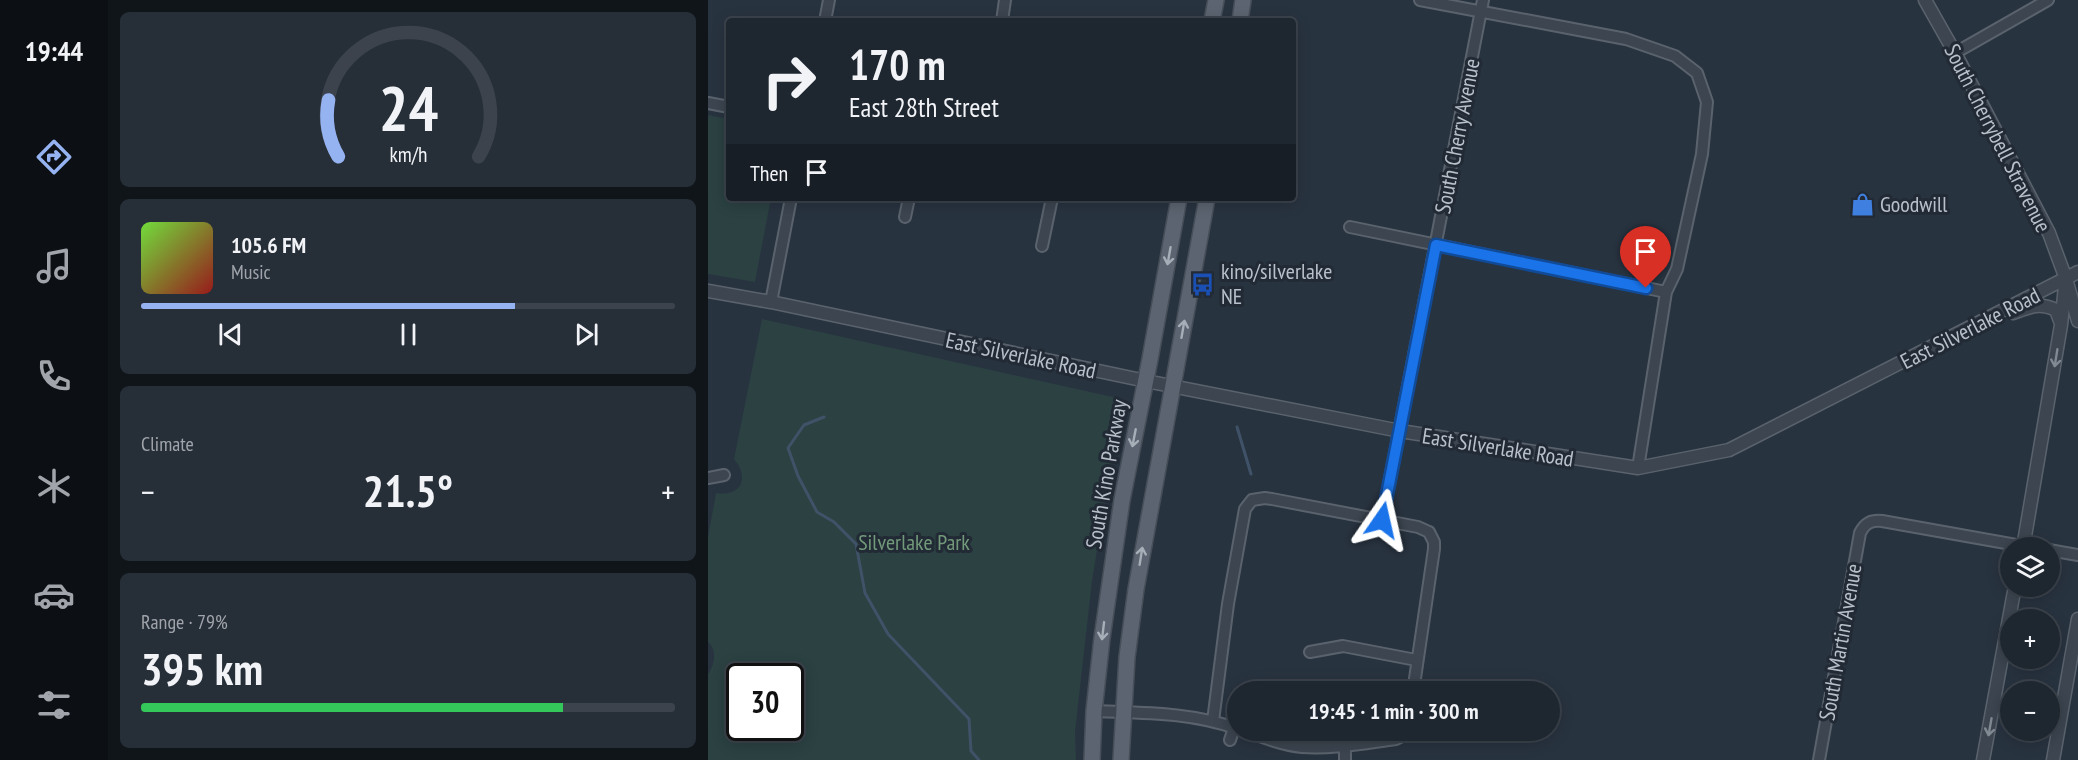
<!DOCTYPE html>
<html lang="en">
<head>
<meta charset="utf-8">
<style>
	:root { --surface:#1e2630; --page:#262e38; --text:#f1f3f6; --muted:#a1a5ab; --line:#3c434c; --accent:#95b2f1 }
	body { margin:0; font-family:"PT Sans Narrow",sans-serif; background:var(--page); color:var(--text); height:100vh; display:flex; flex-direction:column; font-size:22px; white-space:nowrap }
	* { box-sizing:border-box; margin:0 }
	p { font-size:20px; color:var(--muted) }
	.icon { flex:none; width:33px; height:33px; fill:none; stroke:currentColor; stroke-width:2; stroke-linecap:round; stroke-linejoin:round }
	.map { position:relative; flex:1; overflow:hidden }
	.sheet { display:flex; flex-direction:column; gap:12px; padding:12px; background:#10151a; width:600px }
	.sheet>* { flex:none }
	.guide { position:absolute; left:18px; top:18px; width:570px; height:183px; border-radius:6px; box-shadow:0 3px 15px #0003,0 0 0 2px var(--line); background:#1e2630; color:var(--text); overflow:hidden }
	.buttons { position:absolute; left:1292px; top:537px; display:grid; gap:12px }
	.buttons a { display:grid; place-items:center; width:60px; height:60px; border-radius:50%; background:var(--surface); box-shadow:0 3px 15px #0003,0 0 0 2px var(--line); font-size:30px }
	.speed { position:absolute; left:18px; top:663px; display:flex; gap:12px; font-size:30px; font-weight:700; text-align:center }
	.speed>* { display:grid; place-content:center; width:78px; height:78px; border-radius:50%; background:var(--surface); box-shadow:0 3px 15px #0003,0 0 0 2px var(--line); line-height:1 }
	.speed .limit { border:3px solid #111; border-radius:9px; background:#fff; color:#111 }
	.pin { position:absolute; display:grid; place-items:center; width:51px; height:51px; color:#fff; margin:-62px -26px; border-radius:50% 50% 50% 0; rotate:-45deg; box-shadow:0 0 6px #0007 }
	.pin .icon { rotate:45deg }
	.me { position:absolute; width:66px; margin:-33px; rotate:11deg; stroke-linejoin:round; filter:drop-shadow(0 0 4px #0008) }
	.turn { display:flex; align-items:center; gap:21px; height:126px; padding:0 24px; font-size:27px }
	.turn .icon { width:78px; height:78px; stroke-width:2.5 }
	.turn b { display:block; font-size:42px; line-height:51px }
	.then { display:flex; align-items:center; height:57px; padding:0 24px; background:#0003; gap:12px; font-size:22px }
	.big { font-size:45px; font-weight:800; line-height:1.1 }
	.sheet .tile { flex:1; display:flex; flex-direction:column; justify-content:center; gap:9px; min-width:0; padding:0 21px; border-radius:9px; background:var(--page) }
	.sheet .dial { align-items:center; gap:0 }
	.dial svg { height:156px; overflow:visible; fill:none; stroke:var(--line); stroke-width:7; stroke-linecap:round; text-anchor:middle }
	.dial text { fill:var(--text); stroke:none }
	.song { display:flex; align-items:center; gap:18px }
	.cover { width:72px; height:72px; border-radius:9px; background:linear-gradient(135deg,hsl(100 70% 55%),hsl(0 70% 35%)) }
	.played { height:6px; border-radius:3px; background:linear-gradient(90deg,var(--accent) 70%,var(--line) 70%) }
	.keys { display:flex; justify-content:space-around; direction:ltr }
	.heat { display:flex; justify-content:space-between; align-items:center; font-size:33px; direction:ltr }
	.charge { height:9px; border-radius:4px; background:linear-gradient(90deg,#34c759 79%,var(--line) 0) }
	.trip { position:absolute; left:519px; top:681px; width:333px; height:60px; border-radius:30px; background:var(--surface); box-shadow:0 3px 15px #0003,0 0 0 2px var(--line); font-weight:800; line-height:60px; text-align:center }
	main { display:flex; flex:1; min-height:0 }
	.tab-bar { display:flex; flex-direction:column; width:108px; justify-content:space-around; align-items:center; background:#0c0f13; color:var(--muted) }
	.tab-bar .icon { width:42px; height:42px }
	.tab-bar .selected { color:var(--accent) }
	.tab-bar b { font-size:27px; color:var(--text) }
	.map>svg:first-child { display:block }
</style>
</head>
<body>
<main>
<nav class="tab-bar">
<b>19:44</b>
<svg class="icon selected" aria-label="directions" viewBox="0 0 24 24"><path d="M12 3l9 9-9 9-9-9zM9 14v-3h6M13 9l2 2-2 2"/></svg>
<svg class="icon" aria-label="music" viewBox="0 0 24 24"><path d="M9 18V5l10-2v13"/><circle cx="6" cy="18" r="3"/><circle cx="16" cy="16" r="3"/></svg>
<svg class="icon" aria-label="phone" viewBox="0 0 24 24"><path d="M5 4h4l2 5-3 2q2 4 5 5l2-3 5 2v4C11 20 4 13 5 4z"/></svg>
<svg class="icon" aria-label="climate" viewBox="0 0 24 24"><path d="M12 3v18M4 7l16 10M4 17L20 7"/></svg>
<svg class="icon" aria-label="car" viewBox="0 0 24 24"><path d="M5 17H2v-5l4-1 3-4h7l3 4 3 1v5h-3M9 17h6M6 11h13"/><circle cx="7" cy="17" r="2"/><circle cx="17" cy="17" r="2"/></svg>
<svg class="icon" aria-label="filters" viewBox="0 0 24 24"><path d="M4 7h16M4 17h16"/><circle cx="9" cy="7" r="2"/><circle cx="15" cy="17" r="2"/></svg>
</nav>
<section class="sheet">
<div class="tile dial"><svg viewBox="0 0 100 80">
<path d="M14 69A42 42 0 1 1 86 69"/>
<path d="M14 69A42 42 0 0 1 9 40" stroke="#95b2f1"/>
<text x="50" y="56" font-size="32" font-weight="700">24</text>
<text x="50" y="72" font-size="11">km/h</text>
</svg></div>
<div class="tile">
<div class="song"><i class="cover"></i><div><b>105.6 FM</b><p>Music</p></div></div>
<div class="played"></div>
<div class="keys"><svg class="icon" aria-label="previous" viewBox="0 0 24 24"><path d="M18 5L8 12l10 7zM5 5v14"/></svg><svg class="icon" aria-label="pause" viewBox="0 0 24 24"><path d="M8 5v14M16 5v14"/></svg><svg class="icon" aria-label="next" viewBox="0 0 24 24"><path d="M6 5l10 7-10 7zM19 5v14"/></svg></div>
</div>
<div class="tile"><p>Climate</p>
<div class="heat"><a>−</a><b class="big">21.5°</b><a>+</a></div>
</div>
<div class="tile"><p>Range · 79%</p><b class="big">395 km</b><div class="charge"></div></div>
</section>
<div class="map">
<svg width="1370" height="760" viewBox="0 0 1370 760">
	<rect width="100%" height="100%" fill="#283340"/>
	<!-- green -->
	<path fill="#2b4142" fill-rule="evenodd" d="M0 115 21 119V198H63L47 282 0 274Z
		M54 319 414 399 384 581 367 732 368 760H0V674C7 664 9 650 0 642V537L8 493C33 497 42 478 26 459ZM82 676V728H32V676Z"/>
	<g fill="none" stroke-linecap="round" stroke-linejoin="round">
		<!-- stream -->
		<path stroke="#405268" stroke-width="3" d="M116 417 96 425 80 448 90 476 109 512 126 522 148 544 157 593 180 634 261 719 263 751 271 760
			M529 427 543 474"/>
		<defs>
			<path id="minor" d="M712 0 918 39 967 56 989 73 999 102 994 154 969 269 958 292 930 468
				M117 21 121 0
				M294 21 297 0
				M1247 53 1340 0
				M0 103 21 107
				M197 217 201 198
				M642 227 958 292
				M334 246 344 198
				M63 302 83 198
				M0 478 16 475
				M674 520 775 0
				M1341 550 1370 555
				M602 652 635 646 708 660
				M705 692 726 549V542L721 532
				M386 711C435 713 483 712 530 729
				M505 721 520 604 537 509 544 500 557 498 564 499 710 527 721 532
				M535 730C554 737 574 745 594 747 625 749 657 743 688 739L694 736 698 730
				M522 740 526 728
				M637 760V746
				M1111 760 1152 533C1157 523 1163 520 1174 521L1326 548"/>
			<path id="tertiary" d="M1217 0 1247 53 1341 233 1358 279 1370 321
				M0 291 63 302 438 381 692 431 930 468 1021 450 1370 272
				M1305 313C1321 307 1331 302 1348 310L1352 321
				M1315 548 1353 325 1357 286
				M1275 760 1307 586
				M1345 760 1370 619"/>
			<path id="primary" d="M504 21 508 0
				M532 21 535 0
				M384 760 386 711 394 638 414 500 442 359 471 198
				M413 760 419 657 428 589 499 198"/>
		</defs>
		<!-- minor casing -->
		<use href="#minor" stroke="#5a636d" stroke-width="14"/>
		<!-- tertiary casing -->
		<use href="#tertiary" stroke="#5a636d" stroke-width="15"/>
		<!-- primary casing -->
		<use href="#primary" stroke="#464e59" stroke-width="18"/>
		<!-- minor -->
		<use href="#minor" stroke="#3c4550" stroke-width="10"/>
		<!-- tertiary -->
		<use href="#tertiary" stroke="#3c4550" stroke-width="12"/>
		<!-- primary -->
		<use href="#primary" stroke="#5b6470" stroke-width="15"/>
	</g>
	<!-- one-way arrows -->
	<defs><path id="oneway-shaft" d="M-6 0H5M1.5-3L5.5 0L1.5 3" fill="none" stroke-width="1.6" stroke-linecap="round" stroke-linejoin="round" transform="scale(1.5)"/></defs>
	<g stroke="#a6aeb8">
		<use href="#oneway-shaft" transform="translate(461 256) rotate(100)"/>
		<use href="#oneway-shaft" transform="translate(475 329) rotate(-80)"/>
		<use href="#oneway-shaft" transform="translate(426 438) rotate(101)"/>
		<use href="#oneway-shaft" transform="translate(433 556) rotate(-81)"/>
		<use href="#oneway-shaft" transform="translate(395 631) rotate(97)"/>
	</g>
	<g stroke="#818993">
		<use href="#oneway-shaft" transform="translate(1348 358) rotate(99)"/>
		<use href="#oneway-shaft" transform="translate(1282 727) rotate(100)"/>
	</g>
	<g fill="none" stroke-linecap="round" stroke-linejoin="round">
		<defs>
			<path id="route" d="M674 520 728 245 938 288"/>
		</defs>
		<!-- route casing -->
		<use href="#route" stroke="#114b97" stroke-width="15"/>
		<!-- route -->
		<use href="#route" stroke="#1a73e8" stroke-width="10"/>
	</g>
	<!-- icons -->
	<defs>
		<symbol id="shop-bare" viewBox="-9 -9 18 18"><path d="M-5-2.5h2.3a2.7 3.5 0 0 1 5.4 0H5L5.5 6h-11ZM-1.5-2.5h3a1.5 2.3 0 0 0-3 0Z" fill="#3f7fe0" stroke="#212a35" stroke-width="2.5" paint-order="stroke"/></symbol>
		<symbol id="bus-bare" viewBox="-9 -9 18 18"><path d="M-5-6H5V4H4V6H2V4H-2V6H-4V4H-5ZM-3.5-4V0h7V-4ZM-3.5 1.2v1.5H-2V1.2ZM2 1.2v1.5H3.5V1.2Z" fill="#1a4fb4" stroke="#212a35" stroke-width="2.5" paint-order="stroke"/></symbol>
	</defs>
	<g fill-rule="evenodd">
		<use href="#shop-bare" x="1138" y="188" width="33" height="33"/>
		<use href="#bus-bare" x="478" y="268" width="33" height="33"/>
	</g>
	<g text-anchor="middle" stroke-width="6" stroke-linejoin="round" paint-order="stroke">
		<!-- street labels -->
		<g font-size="22" fill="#b9c0ca" stroke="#212a35">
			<text transform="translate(749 136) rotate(-79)" y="8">South Cherry Avenue</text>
			<text transform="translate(1290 138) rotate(63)" y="8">South Cherrybell Stravenue</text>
			<text transform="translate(1262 328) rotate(-27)" y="8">East Silverlake Road</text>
			<text transform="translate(313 355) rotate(12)" y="8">East Silverlake Road</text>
			<text transform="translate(790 447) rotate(9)" y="8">East Silverlake Road</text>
			<text transform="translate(398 474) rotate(-80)" y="8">South Kino Parkway</text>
			<text transform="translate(1132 642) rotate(-80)" y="8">South Martin Avenue</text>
		</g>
		<!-- poi labels -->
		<g font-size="22" fill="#b9c0ca" stroke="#212a35" text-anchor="start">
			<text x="1172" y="212">Goodwill</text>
			<text x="513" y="279">kino/silverlake<tspan x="513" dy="25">NE</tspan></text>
		</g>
		<!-- park labels -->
		<g font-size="22" fill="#72997a" stroke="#212a35">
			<text x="206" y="550">Silverlake Park</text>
		</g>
	</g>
</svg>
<div class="buttons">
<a><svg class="icon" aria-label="layers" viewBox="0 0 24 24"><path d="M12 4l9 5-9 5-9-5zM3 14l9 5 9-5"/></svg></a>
<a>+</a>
<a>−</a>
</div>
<div class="speed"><div class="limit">30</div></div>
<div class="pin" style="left:938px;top:288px;background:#d93025"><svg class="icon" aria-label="arrive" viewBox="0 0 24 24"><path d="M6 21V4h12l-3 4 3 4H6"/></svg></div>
<svg class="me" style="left:674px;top:520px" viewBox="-20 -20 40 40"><path d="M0-17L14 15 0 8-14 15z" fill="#1a73e8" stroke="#fff" stroke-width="4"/></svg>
<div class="trip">19:45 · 1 min · 300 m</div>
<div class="guide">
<div class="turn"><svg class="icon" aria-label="right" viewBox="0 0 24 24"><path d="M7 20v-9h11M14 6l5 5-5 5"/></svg><div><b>170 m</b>East 28th Street</div></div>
<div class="then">Then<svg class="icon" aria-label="arrive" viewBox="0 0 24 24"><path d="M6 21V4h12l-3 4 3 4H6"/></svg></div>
</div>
</div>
</main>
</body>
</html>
